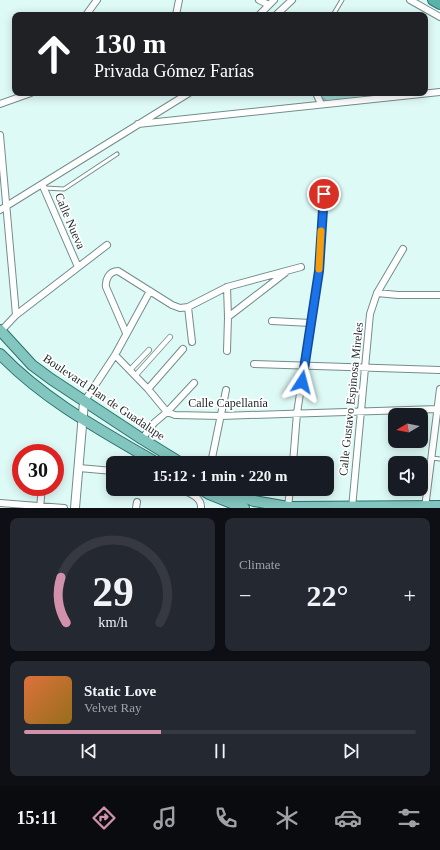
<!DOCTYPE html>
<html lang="en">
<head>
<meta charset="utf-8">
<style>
	:root { --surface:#171b24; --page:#242831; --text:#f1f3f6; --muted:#9ea1a6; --line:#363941; --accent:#d291aa }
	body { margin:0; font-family:Georgia,serif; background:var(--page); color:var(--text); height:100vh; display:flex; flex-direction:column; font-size:15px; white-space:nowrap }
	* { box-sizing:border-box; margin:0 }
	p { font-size:13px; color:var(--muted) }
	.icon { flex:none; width:22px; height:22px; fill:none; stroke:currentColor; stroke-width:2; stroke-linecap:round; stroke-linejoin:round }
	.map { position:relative; height:508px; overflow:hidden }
	.details { display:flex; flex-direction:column; gap:10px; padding:10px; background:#0d0f14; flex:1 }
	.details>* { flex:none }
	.top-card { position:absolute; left:12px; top:12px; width:416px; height:84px; border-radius:8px; box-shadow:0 2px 10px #0003; background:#202124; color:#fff; overflow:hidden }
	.needle { width:26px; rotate:260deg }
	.controls { position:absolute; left:388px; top:408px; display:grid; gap:8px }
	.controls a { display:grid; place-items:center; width:40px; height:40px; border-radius:8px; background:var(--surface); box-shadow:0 2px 10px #0003; font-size:20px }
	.speed { position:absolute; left:12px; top:444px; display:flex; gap:8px; font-size:20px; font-weight:700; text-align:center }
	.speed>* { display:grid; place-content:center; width:52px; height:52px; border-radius:50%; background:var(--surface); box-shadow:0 2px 10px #0003; line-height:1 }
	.speed .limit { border:6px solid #d22; background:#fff; color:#111 }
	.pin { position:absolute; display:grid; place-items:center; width:34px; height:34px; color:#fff; margin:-17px; border:2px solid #fff; border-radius:50%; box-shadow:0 1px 4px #0007 }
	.me { position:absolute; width:44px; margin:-22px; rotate:9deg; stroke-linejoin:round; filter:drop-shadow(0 0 3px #0008) }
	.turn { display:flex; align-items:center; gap:14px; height:84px; padding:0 16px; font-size:18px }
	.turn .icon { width:52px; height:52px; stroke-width:2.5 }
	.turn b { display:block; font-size:28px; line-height:34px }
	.big { font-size:30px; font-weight:700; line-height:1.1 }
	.details .card { flex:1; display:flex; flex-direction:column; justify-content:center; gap:6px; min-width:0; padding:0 14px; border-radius:8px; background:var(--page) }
	.details .dial { align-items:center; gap:0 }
	.dial svg { height:104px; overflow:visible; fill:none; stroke:var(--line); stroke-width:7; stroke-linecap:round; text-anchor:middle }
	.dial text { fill:var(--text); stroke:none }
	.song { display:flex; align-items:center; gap:12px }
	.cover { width:48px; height:48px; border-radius:6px; background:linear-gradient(135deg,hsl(20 70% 55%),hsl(40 70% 35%)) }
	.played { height:4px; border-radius:2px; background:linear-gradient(90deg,var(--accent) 35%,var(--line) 35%) }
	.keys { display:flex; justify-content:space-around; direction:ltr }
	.heat { display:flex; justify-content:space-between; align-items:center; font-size:22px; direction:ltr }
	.details .tiles { flex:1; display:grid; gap:10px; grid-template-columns:1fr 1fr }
	.card:last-child { grid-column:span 2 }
	.trip { position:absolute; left:106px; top:456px; width:228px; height:40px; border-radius:8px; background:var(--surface); box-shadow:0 2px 10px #0003; font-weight:700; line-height:40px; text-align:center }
	.dock { display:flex; height:64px; justify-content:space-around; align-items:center; background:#090b0e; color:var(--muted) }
	.dock .icon { width:28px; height:28px }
	.dock .current { color:var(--accent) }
	.dock b { font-size:18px; color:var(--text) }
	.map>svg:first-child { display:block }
</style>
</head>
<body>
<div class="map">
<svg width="440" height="508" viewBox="0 0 440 508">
	<defs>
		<pattern id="cemetery-stones" width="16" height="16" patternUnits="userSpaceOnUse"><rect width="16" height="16" fill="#9edad3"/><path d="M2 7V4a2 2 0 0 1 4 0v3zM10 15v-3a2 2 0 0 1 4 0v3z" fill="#88bbb5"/></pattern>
	</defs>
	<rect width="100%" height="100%" fill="#defaf7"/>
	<!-- cemetery -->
	<path fill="url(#cemetery-stones)" d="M316 93H389L319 101Z"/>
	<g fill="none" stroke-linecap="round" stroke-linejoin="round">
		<defs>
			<path id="service" d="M333 15 342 0
				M44 188 64 189 117 154
				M432 458 440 459"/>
			<path id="pedestrian" d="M130 370 149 350
				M135 376 170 337"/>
			<path id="minor" d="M259 0 269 5
				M410 0 440 17
				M86 15 97 0
				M176 15 179 0
				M259 15 274 0
				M276 15 292 0
				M316 93 321 104
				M0 104 31 93
				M138 124 440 92
				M0 135 16 315
				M42 184 78 267
				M0 210 189 93
				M227 287 228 317 227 351
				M377 293 398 295H440
				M188 307 192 342
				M228 317 285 273
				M272 321 311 323
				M1 331 16 315 107 245
				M126 333 106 287C105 280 109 271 118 271L172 305 180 308 188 307 227 287 301 267
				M115 355 148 389 167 412 175 415 221 416 438 409
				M254 364 440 370
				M148 389 183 349
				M84 402 115 355 150 291
				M142 439 154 423 167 412 194 383
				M211 463 226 390
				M293 463 297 413 319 271 324 194
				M79 468 113 471
				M181 489C189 493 202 497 201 508
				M0 503 64 508
				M288 507 290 489
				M40 508 42 487
				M136 508 137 502
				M352 508 370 314 377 293 403 249
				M425 508 440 389"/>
			<path id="tertiary" d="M75 508 84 402"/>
			<path id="primary" d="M0 330 32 365 51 379 142 439 181 463
				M0 354C44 400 102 431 157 463
				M201 489 209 494 244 508
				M224 489 254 501 288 507 440 506"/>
			<path id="trunk" d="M433 0 440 4"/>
		</defs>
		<!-- service casing -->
		<use href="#service" stroke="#748d8a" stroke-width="5"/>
		<!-- pedestrian casing -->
		<use href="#pedestrian" stroke="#748d8a" stroke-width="6"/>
		<!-- minor casing -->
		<use href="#minor" stroke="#748d8a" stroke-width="8"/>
		<!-- tertiary casing -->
		<use href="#tertiary" stroke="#748d8a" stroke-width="10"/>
		<!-- primary casing -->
		<use href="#primary" stroke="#29746d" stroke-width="12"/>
		<!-- trunk casing -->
		<use href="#trunk" stroke="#29746d" stroke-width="12"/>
		<!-- service -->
		<use href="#service" stroke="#fff" stroke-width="3"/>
		<!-- pedestrian -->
		<use href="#pedestrian" stroke="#fff" stroke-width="4.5"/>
		<!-- minor -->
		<use href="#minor" stroke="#fff" stroke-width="6"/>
		<!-- tertiary -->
		<use href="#tertiary" stroke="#fff" stroke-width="8"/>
		<!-- primary -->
		<use href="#primary" stroke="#83c5bf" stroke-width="10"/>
		<!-- trunk -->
		<use href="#trunk" stroke="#5ab2aa" stroke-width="10"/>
	</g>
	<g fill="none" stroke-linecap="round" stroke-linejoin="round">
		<defs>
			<path id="route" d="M302 382 319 271 324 194"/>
		</defs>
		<!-- route casing -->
		<use href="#route" stroke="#114b97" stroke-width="10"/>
		<!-- route -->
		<use href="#route" stroke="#1a73e8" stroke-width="7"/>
		<!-- slow -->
		<path stroke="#f59e0b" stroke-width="7" d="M319 269 321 231"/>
	</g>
	<g text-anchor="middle" stroke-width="3.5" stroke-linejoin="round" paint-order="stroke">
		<!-- street labels -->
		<g font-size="12" fill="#1b2524" stroke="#fff">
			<text transform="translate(70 221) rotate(67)" y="4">Calle Nueva</text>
			<text transform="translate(104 397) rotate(34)" y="4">Boulevard Plan de Guadalupe</text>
			<text transform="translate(351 399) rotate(-84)" y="4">Calle Gustavo Espinosa Mireles</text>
			<text x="228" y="407">Calle Capellanía</text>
		</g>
	</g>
</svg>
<div class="controls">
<a><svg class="needle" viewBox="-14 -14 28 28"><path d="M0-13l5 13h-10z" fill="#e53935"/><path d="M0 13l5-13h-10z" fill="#9ea1a6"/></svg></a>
<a><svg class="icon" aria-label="sound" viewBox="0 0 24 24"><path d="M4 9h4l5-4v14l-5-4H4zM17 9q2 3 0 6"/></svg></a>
</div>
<div class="speed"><div class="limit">30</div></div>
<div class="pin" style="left:324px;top:194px;background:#d93025"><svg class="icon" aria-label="arrive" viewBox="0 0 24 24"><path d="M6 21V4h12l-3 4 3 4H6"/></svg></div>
<svg class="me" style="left:302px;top:382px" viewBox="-20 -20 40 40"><path d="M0-17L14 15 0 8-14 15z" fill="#1a73e8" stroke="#fff" stroke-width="4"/></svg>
<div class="trip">15:12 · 1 min · 220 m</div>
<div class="top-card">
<div class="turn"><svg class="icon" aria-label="ahead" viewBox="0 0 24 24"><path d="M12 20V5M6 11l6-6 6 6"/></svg><div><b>130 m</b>Privada Gómez Farías</div></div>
</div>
</div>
<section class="details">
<div class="tiles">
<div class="card dial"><svg viewBox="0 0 100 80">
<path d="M14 69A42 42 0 1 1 86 69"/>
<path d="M14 69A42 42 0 0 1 10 34" stroke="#d291aa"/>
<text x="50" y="56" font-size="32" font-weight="700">29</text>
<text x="50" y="72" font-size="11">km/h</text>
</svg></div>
<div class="card"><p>Climate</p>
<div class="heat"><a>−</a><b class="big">22°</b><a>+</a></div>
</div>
<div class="card">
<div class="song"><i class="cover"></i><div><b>Static Love</b><p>Velvet Ray</p></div></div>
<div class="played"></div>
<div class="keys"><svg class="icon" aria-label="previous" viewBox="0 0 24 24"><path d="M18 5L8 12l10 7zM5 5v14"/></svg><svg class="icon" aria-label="pause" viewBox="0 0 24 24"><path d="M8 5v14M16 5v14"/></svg><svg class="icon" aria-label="next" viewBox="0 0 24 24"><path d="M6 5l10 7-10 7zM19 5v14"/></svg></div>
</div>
</div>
</section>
<nav class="dock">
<b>15:11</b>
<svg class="icon current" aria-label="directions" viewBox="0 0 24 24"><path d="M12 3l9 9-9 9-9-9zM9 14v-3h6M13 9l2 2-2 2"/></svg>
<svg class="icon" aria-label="music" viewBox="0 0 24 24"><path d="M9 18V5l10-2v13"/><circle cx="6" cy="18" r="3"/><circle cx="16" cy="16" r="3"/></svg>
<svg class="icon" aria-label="phone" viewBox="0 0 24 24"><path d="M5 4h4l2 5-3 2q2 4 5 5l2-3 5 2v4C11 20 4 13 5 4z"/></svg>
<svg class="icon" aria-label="climate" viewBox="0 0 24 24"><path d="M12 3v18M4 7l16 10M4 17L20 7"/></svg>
<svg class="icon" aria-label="car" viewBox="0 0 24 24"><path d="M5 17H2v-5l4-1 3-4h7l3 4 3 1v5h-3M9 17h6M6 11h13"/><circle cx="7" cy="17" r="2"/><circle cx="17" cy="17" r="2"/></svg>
<svg class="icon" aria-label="filters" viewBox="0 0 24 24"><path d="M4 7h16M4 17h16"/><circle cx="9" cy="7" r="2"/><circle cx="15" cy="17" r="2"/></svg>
</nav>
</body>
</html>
